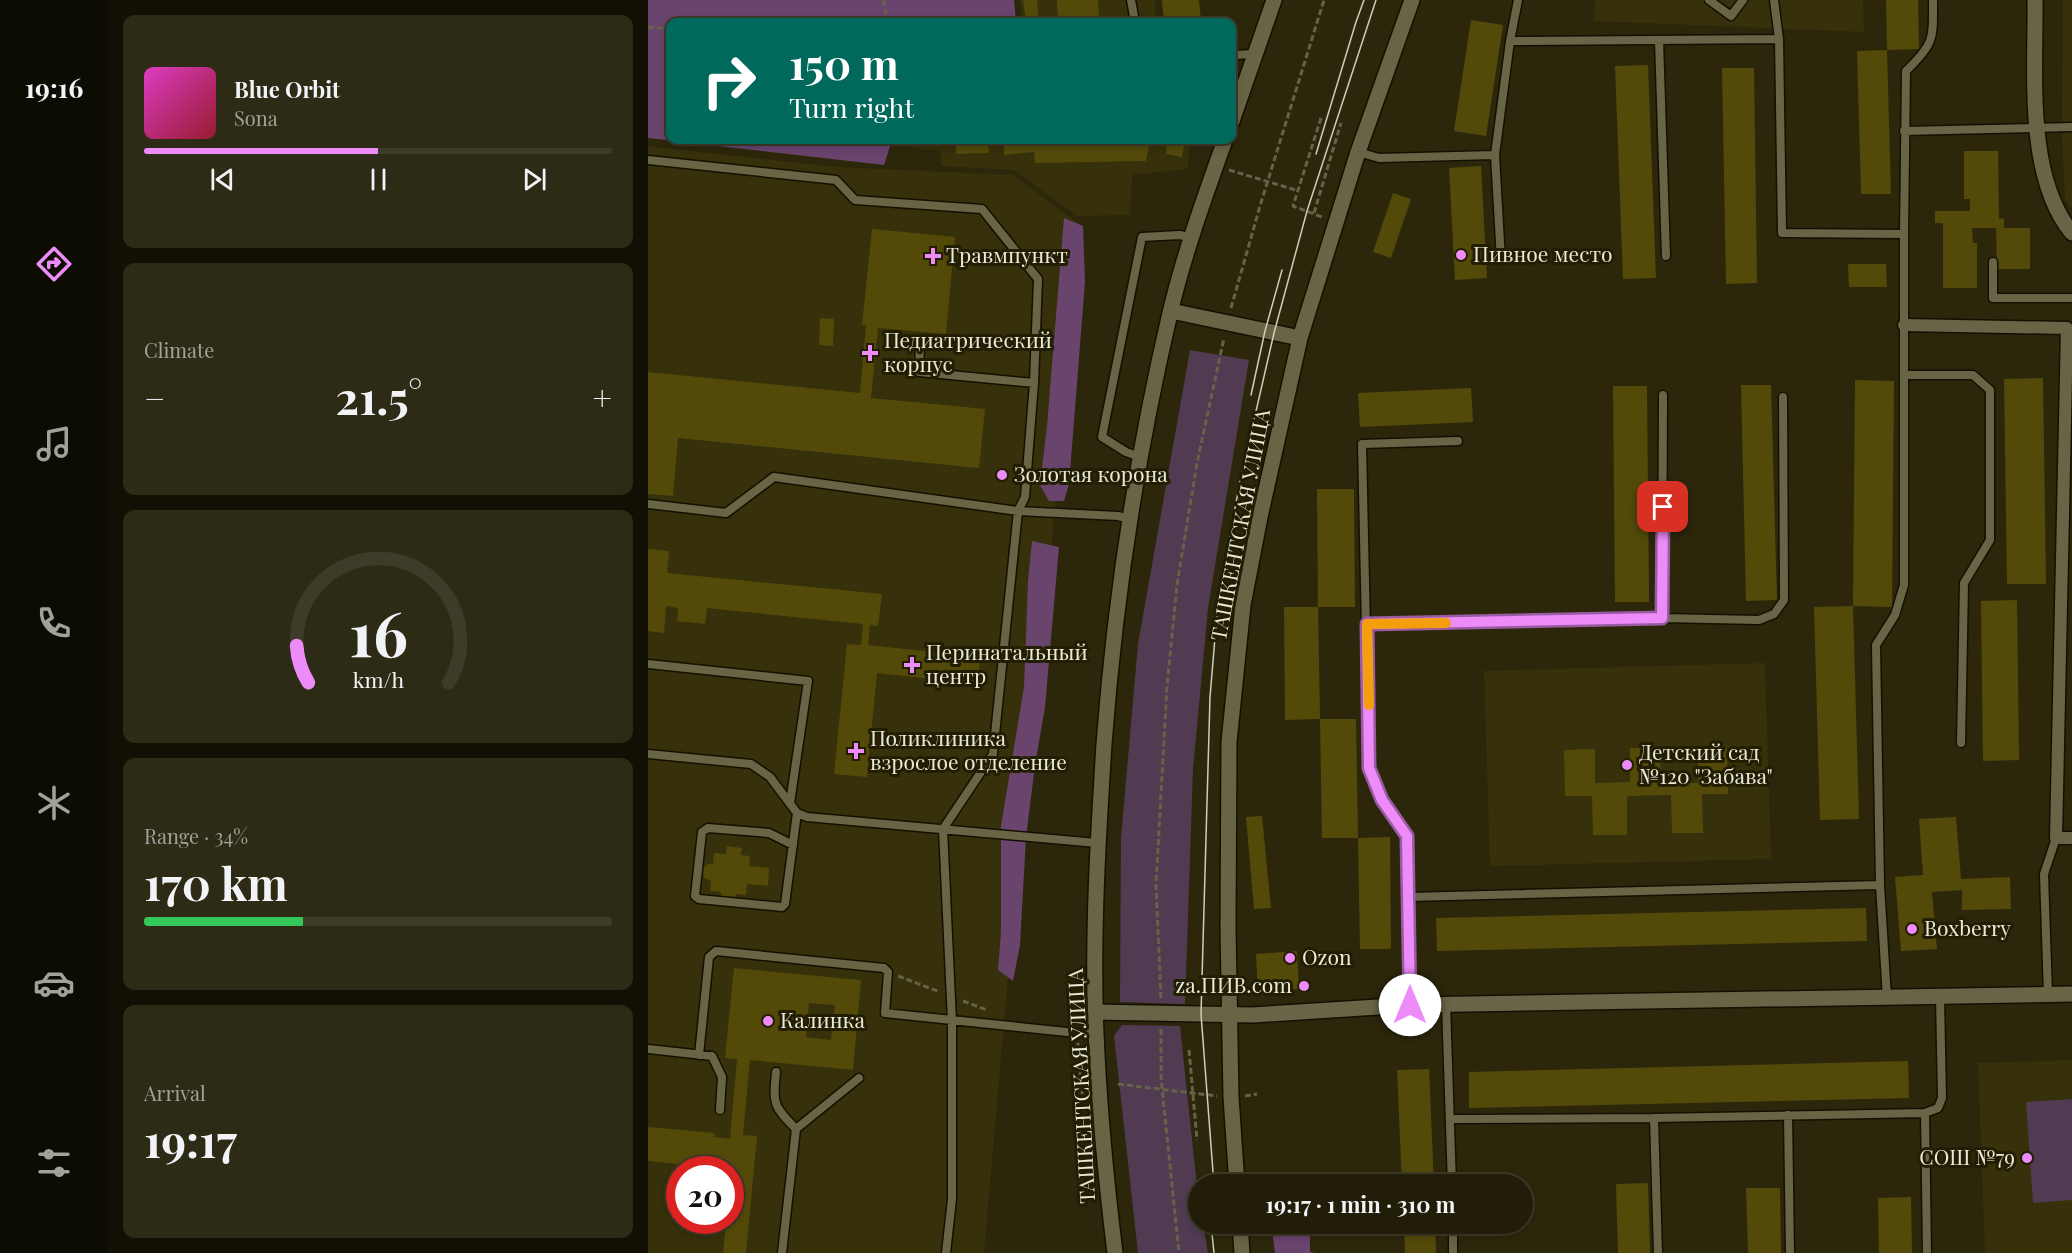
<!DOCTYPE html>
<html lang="en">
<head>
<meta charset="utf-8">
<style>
	:root { --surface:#211d08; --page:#2d2a16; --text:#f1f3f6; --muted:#a2a29c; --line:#3e3b29; --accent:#ed8cf9 }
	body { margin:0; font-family:"Playfair Display",serif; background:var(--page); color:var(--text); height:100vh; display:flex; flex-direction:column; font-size:22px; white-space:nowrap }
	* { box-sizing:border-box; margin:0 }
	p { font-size:20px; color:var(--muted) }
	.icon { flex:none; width:33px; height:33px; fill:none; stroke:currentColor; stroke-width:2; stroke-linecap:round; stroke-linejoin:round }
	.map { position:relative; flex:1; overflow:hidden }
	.drawer { display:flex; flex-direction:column; gap:15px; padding:15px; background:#121004; width:540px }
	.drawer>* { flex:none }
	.top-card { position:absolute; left:18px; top:18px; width:570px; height:126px; border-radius:12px; box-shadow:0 3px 9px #0003,0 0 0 2px var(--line); background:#00695c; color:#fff; overflow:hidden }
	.speed { position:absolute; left:18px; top:1156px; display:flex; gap:12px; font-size:30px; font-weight:700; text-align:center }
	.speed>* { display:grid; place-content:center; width:78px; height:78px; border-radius:50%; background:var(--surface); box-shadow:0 3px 9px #0003,0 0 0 2px var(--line); line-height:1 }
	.speed .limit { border:9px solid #d22; background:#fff; color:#111 }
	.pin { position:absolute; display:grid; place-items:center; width:51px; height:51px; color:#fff; margin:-26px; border-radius:12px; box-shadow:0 3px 9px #0006 }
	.me { position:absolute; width:66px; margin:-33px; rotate:0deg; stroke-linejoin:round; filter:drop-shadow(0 0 4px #0008) }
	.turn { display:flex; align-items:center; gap:21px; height:126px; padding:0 24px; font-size:27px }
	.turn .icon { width:78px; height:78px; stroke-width:2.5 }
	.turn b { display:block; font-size:42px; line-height:51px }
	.big { font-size:45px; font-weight:700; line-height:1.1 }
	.drawer .widget { flex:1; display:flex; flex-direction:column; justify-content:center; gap:9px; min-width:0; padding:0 21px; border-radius:12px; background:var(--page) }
	.drawer .dial { align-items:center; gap:0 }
	.dial svg { height:156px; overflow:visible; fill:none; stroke:var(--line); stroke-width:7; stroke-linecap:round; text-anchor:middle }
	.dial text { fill:var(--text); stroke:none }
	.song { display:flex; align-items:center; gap:18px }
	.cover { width:72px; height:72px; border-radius:9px; background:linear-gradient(135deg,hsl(310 70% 55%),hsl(350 70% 35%)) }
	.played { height:6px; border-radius:3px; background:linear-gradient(90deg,var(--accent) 50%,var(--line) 50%) }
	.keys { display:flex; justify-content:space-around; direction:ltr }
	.heat { display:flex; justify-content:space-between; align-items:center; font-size:33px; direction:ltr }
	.charge { height:9px; border-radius:4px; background:linear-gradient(90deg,#34c759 34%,var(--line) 0) }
	.trip { position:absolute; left:540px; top:1174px; width:345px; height:60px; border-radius:30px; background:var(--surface); box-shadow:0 3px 9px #0003,0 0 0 2px var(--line); font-weight:700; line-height:60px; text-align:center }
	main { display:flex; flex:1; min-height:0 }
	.tabs { display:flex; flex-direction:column; width:108px; justify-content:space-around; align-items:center; background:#0d0c03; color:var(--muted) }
	.tabs .icon { width:42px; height:42px }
	.tabs .on { color:var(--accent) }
	.tabs b { font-size:27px; color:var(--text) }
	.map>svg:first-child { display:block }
</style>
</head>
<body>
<main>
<nav class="tabs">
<b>19:16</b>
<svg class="icon on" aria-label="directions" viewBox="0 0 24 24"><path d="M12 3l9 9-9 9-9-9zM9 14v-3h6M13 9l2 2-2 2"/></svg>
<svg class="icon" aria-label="music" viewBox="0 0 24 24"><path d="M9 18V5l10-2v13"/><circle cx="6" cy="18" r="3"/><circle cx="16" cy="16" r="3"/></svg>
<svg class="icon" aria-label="phone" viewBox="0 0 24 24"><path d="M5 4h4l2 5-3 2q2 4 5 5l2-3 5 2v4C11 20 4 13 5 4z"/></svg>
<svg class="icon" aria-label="climate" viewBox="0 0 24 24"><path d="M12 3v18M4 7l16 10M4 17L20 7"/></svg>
<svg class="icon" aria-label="car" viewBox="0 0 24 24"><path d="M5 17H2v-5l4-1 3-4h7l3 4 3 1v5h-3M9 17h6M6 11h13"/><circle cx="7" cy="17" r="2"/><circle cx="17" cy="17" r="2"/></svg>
<svg class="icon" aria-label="filters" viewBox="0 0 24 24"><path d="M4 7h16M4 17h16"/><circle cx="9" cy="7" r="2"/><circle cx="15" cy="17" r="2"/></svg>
</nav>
<section class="drawer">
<div class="widget">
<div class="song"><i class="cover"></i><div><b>Blue Orbit</b><p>Sona</p></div></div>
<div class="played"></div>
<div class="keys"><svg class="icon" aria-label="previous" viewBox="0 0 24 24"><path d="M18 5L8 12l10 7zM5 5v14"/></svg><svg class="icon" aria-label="pause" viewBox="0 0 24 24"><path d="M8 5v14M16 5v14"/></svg><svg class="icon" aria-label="next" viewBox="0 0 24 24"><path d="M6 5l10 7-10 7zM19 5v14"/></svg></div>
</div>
<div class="widget"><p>Climate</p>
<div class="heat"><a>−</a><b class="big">21.5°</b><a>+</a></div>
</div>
<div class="widget dial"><svg viewBox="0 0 100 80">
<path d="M14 69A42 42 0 1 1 86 69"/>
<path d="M14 69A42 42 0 0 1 8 50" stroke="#ed8cf9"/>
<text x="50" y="56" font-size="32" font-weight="700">16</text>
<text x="50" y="72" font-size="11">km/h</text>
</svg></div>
<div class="widget"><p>Range · 34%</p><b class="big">170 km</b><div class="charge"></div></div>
<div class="widget"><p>Arrival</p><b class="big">19:17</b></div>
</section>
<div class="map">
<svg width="1424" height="1253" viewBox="0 0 1424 1253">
	<rect width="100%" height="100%" fill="#2c270b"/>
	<!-- built -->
	<path fill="#36300b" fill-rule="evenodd" d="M372 0H507L508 22H374Z
		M947 0H1215L1216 32 946 21Z
		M1415 0H1424V209L1417 199 1414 136Z
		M263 140H543L539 169 484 175 482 215 429 216 366 170 293 166V151L262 148Z
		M0 146 189 167 365 175 435 227 357 1010 336 1253H0ZM32 1170H82V1221H32Z
		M1117 663 1123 859 842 866 836 671Z
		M1424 1060V1253H1337L1330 1063Z"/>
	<!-- green -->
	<path fill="#503b53" d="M542 350 601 360 560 608 545 769 537 1004 472 1002 473 838 490 644Z
		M474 1025 532 1026 550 1196V1224H555L560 1253H490L466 1036Z
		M1424 1099V1200L1385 1203 1378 1102Z"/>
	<!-- forest -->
	<path fill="#69446d" d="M0 0H366L368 22H22V140H244L236 165 0 138Z
		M416 218 435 226 437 282 421 484 416 501H401L392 485 399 426Z
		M384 541 411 547 397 707 387 765 378 838 372 945 365 981 350 970 353 931V826L376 687 380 581Z
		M625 1224H662V1252L667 1253H627L625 1238Z"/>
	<!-- building -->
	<path fill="#534a0a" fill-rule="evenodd" d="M375 0H389L391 22H378Z
		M409 0H450L451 18 443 20V22H410Z
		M514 0H551L553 22H516Z
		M1238 0H1270L1271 49 1239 50Z
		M823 20 855 25 838 136 806 131Z
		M1239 50 1243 194H1213L1209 51Z
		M1000 65 1008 278 975 279 967 66Z
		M1074 68H1106L1109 283 1078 284Z
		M308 140H340L341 153 308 154Z
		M356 140 416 141 502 140 498 161 387 163 386 152 356 155Z
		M519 140H537L534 157 518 154Z
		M1316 151H1350L1351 219 1356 218V228H1382V269H1349L1348 228H1324L1325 243H1329V288H1295V223H1287V211H1322V199H1316Z
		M833 166 839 278 807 280 801 168Z
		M745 193 763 199 743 258 725 252Z
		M224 229 307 237 298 334 230 328 223 398 337 409 331 468 30 438 25 496 0 494V372L212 393 218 325H214Z
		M1200 264H1238L1239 287H1201Z
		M172 318 186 319 185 346 171 345Z
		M1395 378 1398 584H1359L1356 379Z
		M1207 380 1246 381 1244 607 1205 606Z
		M1093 385H1123L1129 600 1098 601Z
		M965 386H999L1001 602H967Z
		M823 388 825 422 712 427 710 393Z
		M669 489H706L707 607H670Z
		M0 549 21 551 19 573 234 594 230 626 222 625 220 645 332 657 330 684 229 673 219 777 186 774 199 644 213 645 215 624 59 608 57 624 29 621 30 608 18 606 16 633 0 631Z
		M1369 600 1371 760 1335 761 1333 601Z
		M1205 606 1211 819 1172 820 1166 607Z
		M636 607H670L672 719 637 720Z
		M672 719H708L710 838H674Z
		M982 748H1012L1013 783H1050V749H1079L1080 794H1054L1055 833H1024L1023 795 979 796V835H945L944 796H917L916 750 947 749V783L982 782Z
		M614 816 623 908 606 909 598 817Z
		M1308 817 1313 879 1362 877 1363 909 1314 910V890L1284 892 1289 949 1253 951 1247 877 1275 875 1271 819Z
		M742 837 743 949H712L710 838Z
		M79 846 94 848 93 855 102 856 101 866 121 868 120 886 99 884 98 895 88 894 87 901 72 899 73 892 62 891 63 881 56 878 55 869 59 864H65L66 853 78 854Z
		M1218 908 1219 941 789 951 788 918Z
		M649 951 651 989 610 991 608 954Z
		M86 968 213 980 205 1070 102 1060 95 1135 109 1136 98 1253H75L78 1221H82L83 1166 70 1165 69 1168 0 1161V1127L67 1133 66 1137 82 1139 89 1059 77 1058ZM161 1003 187 1005 183 1040 158 1037Z
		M1260 1061 1261 1098 821 1108V1072Z
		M781 1069 786 1185H754L749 1070Z
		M1000 1183 1002 1253H970L968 1184Z
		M1098 1188H1132L1133 1253H1100Z
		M1263 1197 1264 1253H1231L1230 1198Z
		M756 1224H787L788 1253H757Z"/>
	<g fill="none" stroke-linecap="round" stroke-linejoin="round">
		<defs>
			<path id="service" d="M483 0 487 22
				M1061 0 1083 16 1095 0
				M1126 0 1131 39
				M1011 40 1018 256
				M862 41 1131 39 1134 233 1256 234
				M584 55 607 54
				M1256 131 1424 127
				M710 152 731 158 847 155
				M0 160 188 180 207 200 334 209 390 279 386 383 377 497 370 511 345 754 295 829 304 1021V1199L298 1253
				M853 260 847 155 862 41 870 0
				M1345 262V298H1424
				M272 344 271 372 386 383
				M1256 375H1325L1342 390V540L1316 583 1313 743
				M492 457 478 452 454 437 494 237 532 235 544 238
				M0 504 78 513 126 477 370 511 470 516 482 519
				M1014 618 1015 395
				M719 624 1014 618 1111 620 1126 614 1136 600 1135 397
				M0 664 160 681 142 803
				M0 754 103 764 122 777 149 813 159 817 449 843
				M145 845 121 833 60 828 54 832 47 896 51 899 134 907 137 904 149 813
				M761 897 1232 885
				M1400 995 1396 874 1408 838
				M1239 998 1232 885 1228 645 1247 615 1256 585V234L1258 71C1287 43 1285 39 1285 0
				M798 1004 804 1185
				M762 1005 759 836 734 800 721 768 714 444 810 441
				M0 1049 64 1056 74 1077 72 1110
				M51 1055 61 957 68 951 236 968 240 972 237 1013 448 1035
				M128 1072C125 1104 125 1106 148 1129
				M1277 1113 1279 1253
				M1140 1115 1142 1253
				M1006 1118 1010 1253
				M803 1119 1006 1118 1277 1113 1290 1108 1294 1098 1292 997
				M805 1224V1253
				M134 1253 148 1129 211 1078"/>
			<path id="pedestrian" d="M1256 325 1419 328 1408 838H1424"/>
			<path id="minor" d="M1387 0C1388 71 1377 176 1424 233
				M447 1012 604 1015 762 1005 1424 994"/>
			<path id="secondary" d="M584 121 626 0
				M523 311 652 338
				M589 1185 583 1097 580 928 581 742 595 605 612 517 652 338 710 152 764 0
				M592 1224 594 1253
				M467 1253C458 1180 451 1106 448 1033 444 937 450 840 456 744 467 599 489 454 522 313 536 254 557 196 577 140"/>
		</defs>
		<!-- service casing -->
		<use href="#service" stroke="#141000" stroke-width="11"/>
		<!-- pedestrian casing -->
		<use href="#pedestrian" stroke="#141000" stroke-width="15"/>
		<!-- minor casing -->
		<use href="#minor" stroke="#141000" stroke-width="18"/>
		<!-- secondary casing -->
		<use href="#secondary" stroke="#141000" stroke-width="18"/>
		<!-- path -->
		<path stroke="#666249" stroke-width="3" stroke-dasharray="6 3" stroke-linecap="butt" d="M235 0 240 22
			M0 27 22 29
			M673 118 645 206 674 217
			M581 170 651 191
			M666 213 693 123
			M583 308 612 206 676 0
			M250 976 292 992
			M513 998 508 885 519 686 529 585 549 463 576 338
			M315 1001 339 1010
			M513 1029V1078L531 1253
			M430 1043 438 1141
			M541 1050 549 1140
			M470 1084 569 1096
			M597 1096 609 1094"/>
		<!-- service -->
		<use href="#service" stroke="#686446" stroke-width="8"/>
		<!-- pedestrian -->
		<use href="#pedestrian" stroke="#686446" stroke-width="12"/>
		<!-- minor -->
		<use href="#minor" stroke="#686446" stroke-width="15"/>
		<!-- secondary -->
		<use href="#secondary" stroke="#686446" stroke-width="15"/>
		<!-- tram -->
		<path stroke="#cfcdba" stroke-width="1.5" d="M668 154 708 22 716 0
			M603 395 617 331 634 270
			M566 1185 553 1014 562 697 570 602 592 481 626 333 659 211 728 0
			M563 1224 566 1253"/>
	</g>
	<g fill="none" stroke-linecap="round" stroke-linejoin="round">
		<defs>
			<path id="route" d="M762 1005 759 836 734 800 721 768 719 624 1014 618 1015 507"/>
		</defs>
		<!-- route casing -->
		<use href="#route" stroke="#9a5ba2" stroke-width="15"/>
		<!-- route -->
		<use href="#route" stroke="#ed8cf9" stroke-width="10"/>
		<!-- slow -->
		<path stroke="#f59e0b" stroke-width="10" d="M721 705 719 624 798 623"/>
	</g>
	<!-- markers -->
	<g fill="#ed8cf9" stroke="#221e03" stroke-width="2">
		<circle cx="813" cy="255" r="6"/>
		<path d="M282 247h6v6h6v6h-6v6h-6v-6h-6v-6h6z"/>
		<path d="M219 344h6v6h6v6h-6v6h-6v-6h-6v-6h6z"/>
		<circle cx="354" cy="475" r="6"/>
		<path d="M261 656h6v6h6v6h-6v6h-6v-6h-6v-6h6z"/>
		<path d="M205 742h6v6h6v6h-6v6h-6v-6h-6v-6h6z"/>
		<circle cx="979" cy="765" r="6"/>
		<circle cx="1264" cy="929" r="6"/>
		<circle cx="642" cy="958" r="6"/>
		<circle cx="656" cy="986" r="6"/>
		<circle cx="120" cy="1021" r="6"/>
		<circle cx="1379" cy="1158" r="6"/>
	</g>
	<g text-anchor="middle" stroke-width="6" stroke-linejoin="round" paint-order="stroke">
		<!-- poi labels -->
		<g font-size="21" fill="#eae8d7" stroke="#221e03" text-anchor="start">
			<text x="825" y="262">Пивное место</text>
			<text x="298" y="263">Травмпункт</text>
			<text x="236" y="348">Педиатрический<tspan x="236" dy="24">корпус</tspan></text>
			<text x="366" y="482">Золотая корона</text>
			<text x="278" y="660">Перинатальный<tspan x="278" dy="24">центр</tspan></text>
			<text x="222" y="746">Поликлиника<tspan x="222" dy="24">взрослое отделение</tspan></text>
			<text x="991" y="760">Детский сад<tspan x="991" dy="24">№120 "Забава"</tspan></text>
			<text x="1276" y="936">Boxberry</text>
			<text x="654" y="965">Ozon</text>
			<text x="644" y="993" text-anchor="end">za.ПИВ.com</text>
			<text x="132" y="1028">Калинка</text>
			<text x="1367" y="1165" text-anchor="end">СОШ №79</text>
		</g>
		<!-- street labels -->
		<g font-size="21" fill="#eae8d7" stroke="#221e03">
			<text transform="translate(593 525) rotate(-79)" y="7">ТАШКЕНТСКАЯ УЛИЦА</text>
			<text transform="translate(434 1086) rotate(-93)" y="7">ТАШКЕНТСКАЯ УЛИЦА</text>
		</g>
	</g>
</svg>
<div class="speed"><div class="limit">20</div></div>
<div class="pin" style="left:1015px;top:507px;background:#d93025"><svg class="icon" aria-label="arrive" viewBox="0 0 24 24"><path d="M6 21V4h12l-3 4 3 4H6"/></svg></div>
<svg class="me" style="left:762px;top:1005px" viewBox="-20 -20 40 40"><circle r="19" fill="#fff"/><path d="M0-13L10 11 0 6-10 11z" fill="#ed8cf9"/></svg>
<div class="trip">19:17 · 1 min · 310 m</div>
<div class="top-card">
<div class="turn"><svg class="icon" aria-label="right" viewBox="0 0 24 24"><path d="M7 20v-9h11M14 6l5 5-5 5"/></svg><div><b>150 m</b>Turn right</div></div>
</div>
</div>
</main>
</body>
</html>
